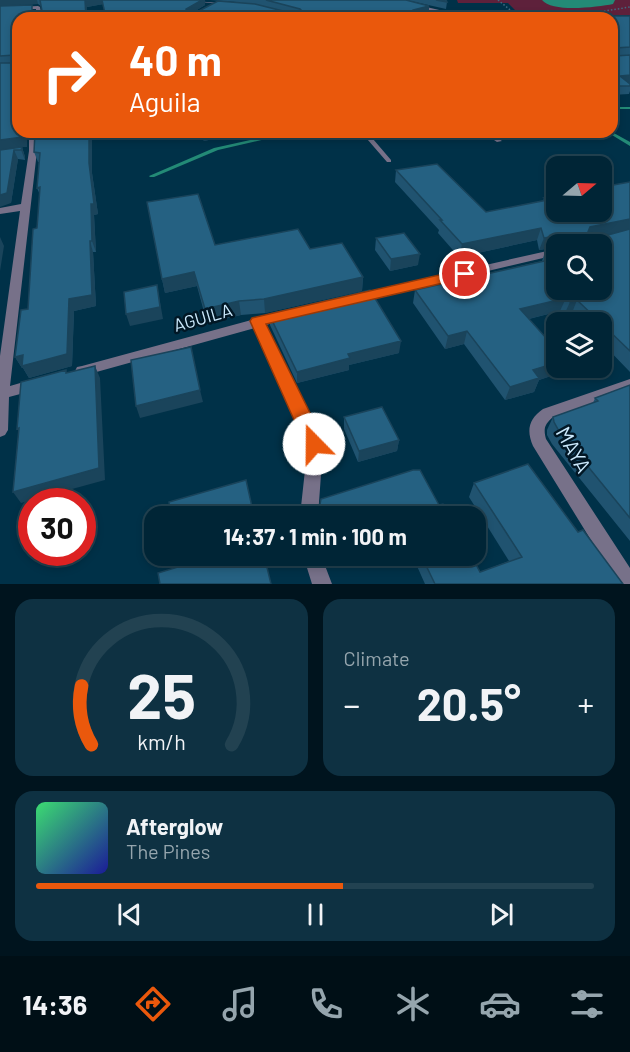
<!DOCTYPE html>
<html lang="en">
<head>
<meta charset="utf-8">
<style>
	:root { --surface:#002536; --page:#0e3142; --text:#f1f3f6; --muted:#95a5ad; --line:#224251; --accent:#ea580c }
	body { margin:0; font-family:Barlow,sans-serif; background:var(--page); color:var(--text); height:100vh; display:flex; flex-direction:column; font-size:22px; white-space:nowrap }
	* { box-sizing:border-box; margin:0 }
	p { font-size:20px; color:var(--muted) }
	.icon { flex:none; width:33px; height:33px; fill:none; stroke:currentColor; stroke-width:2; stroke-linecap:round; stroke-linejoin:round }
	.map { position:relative; height:584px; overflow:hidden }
	.panel { display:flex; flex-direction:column; gap:15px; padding:15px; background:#00141e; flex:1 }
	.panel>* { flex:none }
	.guide { position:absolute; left:12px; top:12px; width:606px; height:126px; border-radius:18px; box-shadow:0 3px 9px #0003,0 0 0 2px var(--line); background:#ea580c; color:#fff; overflow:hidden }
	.needle { width:39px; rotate:71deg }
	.controls { position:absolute; left:546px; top:156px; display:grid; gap:12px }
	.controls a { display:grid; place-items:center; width:66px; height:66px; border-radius:12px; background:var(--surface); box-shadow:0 3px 9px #0003,0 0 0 2px var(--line); font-size:30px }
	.speed { position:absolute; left:18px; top:488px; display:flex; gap:12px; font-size:30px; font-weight:700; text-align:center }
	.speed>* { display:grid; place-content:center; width:78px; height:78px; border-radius:50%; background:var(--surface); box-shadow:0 3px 9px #0003,0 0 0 2px var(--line); line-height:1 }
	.speed .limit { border:9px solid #d22; background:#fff; color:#111 }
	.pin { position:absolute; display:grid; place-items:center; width:51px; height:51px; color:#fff; margin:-26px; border:3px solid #fff; border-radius:50%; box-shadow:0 2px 6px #0007 }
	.me { position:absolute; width:66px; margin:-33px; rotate:338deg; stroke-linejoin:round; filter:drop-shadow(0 0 4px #0008) }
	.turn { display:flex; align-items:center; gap:21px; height:126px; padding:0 18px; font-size:27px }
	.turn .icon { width:78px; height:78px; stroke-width:2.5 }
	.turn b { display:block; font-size:42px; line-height:51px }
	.big { font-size:45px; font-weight:700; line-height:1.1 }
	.panel .widget { flex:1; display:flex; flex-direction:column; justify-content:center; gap:9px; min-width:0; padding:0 21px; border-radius:18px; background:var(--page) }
	.panel .dial { align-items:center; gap:0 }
	.dial svg { height:156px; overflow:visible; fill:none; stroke:var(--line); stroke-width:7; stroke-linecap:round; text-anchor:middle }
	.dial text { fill:var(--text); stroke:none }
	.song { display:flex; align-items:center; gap:18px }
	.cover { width:72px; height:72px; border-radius:9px; background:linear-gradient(135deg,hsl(140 70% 55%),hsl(240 70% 35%)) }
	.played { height:6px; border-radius:3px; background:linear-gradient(90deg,var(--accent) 55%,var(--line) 55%) }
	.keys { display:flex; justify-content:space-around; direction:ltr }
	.heat { display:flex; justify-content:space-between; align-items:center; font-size:33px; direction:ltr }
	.panel .tiles { flex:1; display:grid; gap:15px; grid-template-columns:1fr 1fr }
	.widget:last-child { grid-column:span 2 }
	.trip { position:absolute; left:144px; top:506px; width:342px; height:60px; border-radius:18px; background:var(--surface); box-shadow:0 3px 9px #0003,0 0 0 2px var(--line); font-weight:700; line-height:60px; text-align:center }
	.tabs { display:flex; height:96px; justify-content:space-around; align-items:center; background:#000f16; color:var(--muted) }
	.tabs .icon { width:42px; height:42px }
	.tabs .current { color:var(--accent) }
	.tabs b { font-size:27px; color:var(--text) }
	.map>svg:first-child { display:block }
</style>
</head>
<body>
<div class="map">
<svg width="630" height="584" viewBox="0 0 630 584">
	<rect width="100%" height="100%" fill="#003148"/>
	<!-- green -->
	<path fill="#5e213b" d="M457 0H544L582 5 606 0H630V15H520L508 3H458Z"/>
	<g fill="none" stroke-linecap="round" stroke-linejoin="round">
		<!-- stream -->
		<path fill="#238a76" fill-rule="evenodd" d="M612 107H630V109H612Z
			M287 132H296L218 150 154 177H150L149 176 214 148Z
			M607 132H612L630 142V146Z"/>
		<!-- river -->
		<path fill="#238a76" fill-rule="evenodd" d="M542 0H615L613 4C598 7 552 13 542 0Z"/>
		<!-- path -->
		<path stroke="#416b81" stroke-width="1.5" stroke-dasharray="1.5 2" stroke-linecap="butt" d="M498 0 520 18
			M594 18 592 13 630 7"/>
		<!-- service -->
		<path fill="#777189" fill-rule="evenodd" d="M361 132H367L391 160V162H387Z
			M482 132H489L502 141 497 142Z"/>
		<!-- minor -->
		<path fill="#777189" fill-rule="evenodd" d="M183 0 231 4 229 5Z
			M388 0H396L448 12 479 17 448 16Z
			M38 6 40 7 42 18H36V9L0 10V8Z
			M29 132H37V151L10 386 34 379 39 381 41 385 39 389 9 397 8 430 5 435 0 437V356L20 211 0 214V208L21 204 29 151Z
			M556 249V255L357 302 351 298 357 294Z
			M285 311 291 315 289 318 266 325 317 429 322 461 318 516H300L306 461 301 429 255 328 82 376 77 375 75 371 77 367 82 366Z
			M630 379V391L553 417C545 424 543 428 546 439L630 568V584H618L533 446C526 430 529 419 543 409Z
			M303 555H321L332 584H312Z"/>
	</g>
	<!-- wall -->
	<path fill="#205370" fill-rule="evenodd" d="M0 0H205V5L192 13 236 2 210 0H406L429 13 420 15 630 16V55L615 56 630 55V83H629L630 84V91L629 94 612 95V18H106L103 4 87 7V18H18V132H27V147H22L25 157V160L18 159 11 203 0 150ZM38 4 41 6 42 11 40 13H34L10 5Z
		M406 0H446L447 2 446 9Z
		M35 132H92V173L98 214 94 215 96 252H93L96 306 74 311 72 366 29 378 23 368H22L15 357 28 309 37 228 40 195 37 188 39 162H38L34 152Z
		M197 132H245L204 141Z
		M396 170 486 212 543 201 544 198 630 182V372L602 343V322H581L572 313 564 315 560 311 529 319 556 368H563L560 373 539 380 534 392 505 400 464 344 445 349 413 303 415 290 542 261 546 249 539 250 537 240 459 257 438 233 439 230 395 182Z
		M376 238 418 265 390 271 375 250Z
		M215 245 310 249 363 277 362 291 265 313 241 315 207 323 197 286 165 293 162 279Z
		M269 314 399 353 349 365V370L297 383 270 325Z
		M630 385V541L552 444 547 435V430L553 417 593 403 595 398Z
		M344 417 399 440 397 451 358 462 344 429Z
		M474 483 578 532 623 584H425L412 555H471L480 572 509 561 469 497Z
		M320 504 439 505 450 516H320Z"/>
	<!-- shaded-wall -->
	<path fill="#1a445b" d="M0 0H37L38 4 0 6Z
		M85 0H103L104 4 87 7V18H86Z
		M202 0H205V5L187 16 186 9Z
		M429 6V13L413 17V10Z
		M630 75V83L617 84 620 76Z
		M23 132H27V147H22L25 157V160L21 150 22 148 0 150V140Z
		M89 132H92V173L98 214 94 215 96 252 92 241 89 163Z
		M202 132H245L204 141Z
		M14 150 18 159 11 203 0 207V195Z
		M630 219V231L585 240 588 232 590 227Z
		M541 228 537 240 459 257 462 244Z
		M562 235 558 244H556V247L539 250 544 238Z
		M0 237 4 246 0 271Z
		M90 241 93 252 96 306 74 311 72 366 29 378 23 368H22L15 357 69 299Z
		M420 254 418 265 390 271 391 259Z
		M194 272 197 286 165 293 162 279Z
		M363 277 362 291 265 313 264 299Z
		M157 285 163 319 130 326 126 314Z
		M566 298 560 311 516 322 520 309Z
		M577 300 572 313 564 315 570 302Z
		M239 301 241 315 207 323 205 309Z
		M467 331 464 344 445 349 448 336Z
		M401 341 399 353 349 365V370L297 383V372L348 354Z
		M556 363V368H563L560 373 539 380 534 392 505 400 510 387 533 370Z
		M95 366 100 378 105 480 21 503 13 492Z
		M200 390 203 402 140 418 136 406Z
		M399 440 397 451 358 462 359 451Z"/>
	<!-- building -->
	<path fill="#256182" stroke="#1a445b" stroke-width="1.5" d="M40 0H85L86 18H18V132H23V137L0 140V63H15L18 57 15 55 0 56V6L32 5V13H40L42 11Z
		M102 0H202L186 9 187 13H195L218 1 255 4 291 13 302 11 300 9 266 0H406L429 6 413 10 414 15 630 16V47L615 48 612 50 615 56 630 55V75L620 76 630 84V86H612V18H238L235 17 234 18H106Z
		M436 0H446L447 2Z
		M35 132H89V163L94 204H91L92 241H90L92 295 69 299 67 354 22 366 23 355 15 357 21 310 28 309 33 229 37 228 40 187 37 188 40 153 34 152Z
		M22 147 21 150H14L7 193 0 195V150Z
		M437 164 486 212 547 200 544 198 556 196V212H602V187L630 182V219L590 227 588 232 608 235 630 229V351L602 324V322H600L577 300 570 302 566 298 520 309 556 349V363L533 370 539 378 510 387 467 331 448 336 415 290 549 260 546 248 556 245V290H602V244H560H562V235L544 238 541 228 462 244 440 220H442L396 170Z
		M198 194 215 245 298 229 310 249 342 243 363 277 264 299 239 301 205 309 194 272 162 279 147 202Z
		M404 233 420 254 391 259 376 238Z
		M157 285 160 307 126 314 124 292Z
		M370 290 401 341 348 354 350 358 297 372 269 314Z
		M191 347 200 390 136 406 131 360Z
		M95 366 99 468 13 492 19 428 17 429 21 382 66 370V373Z
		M630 385V518L559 431 554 422 553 417 598 401 595 398Z
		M382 407 399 440 359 451 344 417Z
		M528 464 578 532 583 530 623 584H435L421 555H471L480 572 522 557 474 483Z
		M413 470H420L439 505 443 504 450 516H403L402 515 398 516H324L320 504 321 499Z
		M246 480 254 516H171L169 502Z
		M177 555H264L271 584H160L158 573 178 567Z"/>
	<!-- route -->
	<path fill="#ea580c" stroke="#983908" stroke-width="1.5" d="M465 269 471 274 469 277 266 324 318 429 323 444 320 449 314 452 307 449 250 321 252 318Z"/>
	<g text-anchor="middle" stroke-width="5" stroke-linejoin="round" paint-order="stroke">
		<!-- street labels -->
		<g font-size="18" fill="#cbe9fc" stroke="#011725">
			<text transform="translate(203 318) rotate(-16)" y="6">AGUILA</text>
		</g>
		<!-- near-street labels -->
		<g font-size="21" fill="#cbe9fc" stroke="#011725">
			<text transform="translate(573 450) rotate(61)" y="7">MAYA</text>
		</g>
	</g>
</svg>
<div class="controls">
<a><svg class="needle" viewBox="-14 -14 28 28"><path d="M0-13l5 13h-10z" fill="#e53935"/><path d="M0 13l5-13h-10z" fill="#95a5ad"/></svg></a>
<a><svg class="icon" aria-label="search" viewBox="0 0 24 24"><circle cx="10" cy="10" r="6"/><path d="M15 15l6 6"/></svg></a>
<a><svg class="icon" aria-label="layers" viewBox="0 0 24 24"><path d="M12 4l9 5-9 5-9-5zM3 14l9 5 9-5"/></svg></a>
</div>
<div class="speed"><div class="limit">30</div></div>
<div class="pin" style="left:465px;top:274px;background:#d93025"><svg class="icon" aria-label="arrive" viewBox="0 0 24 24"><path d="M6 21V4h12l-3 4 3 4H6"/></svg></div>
<svg class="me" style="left:314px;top:444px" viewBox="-20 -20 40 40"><circle r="19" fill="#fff"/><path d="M0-13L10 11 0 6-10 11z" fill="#ea580c"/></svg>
<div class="trip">14:37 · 1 min · 100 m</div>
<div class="guide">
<div class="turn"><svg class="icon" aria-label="right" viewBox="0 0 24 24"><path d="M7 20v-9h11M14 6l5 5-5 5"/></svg><div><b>40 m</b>Aguila</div></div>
</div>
</div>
<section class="panel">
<div class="tiles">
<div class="widget dial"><svg viewBox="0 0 100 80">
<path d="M14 69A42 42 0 1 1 86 69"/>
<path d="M14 69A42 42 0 0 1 9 39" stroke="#ea580c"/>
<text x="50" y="56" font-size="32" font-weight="700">25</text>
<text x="50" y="72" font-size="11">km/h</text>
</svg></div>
<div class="widget"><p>Climate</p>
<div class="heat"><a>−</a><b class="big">20.5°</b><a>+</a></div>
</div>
<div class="widget">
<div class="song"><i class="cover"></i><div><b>Afterglow</b><p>The Pines</p></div></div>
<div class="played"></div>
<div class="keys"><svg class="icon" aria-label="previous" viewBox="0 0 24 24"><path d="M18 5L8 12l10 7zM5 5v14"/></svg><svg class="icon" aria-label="pause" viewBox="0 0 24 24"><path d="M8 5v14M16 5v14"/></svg><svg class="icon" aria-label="next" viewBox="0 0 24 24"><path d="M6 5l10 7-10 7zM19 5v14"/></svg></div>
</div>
</div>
</section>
<nav class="tabs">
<b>14:36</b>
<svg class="icon current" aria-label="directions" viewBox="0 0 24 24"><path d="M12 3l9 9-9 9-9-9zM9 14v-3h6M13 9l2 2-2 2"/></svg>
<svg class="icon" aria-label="music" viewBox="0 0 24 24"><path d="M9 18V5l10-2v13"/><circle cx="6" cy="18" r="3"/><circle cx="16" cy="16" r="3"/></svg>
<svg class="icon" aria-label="phone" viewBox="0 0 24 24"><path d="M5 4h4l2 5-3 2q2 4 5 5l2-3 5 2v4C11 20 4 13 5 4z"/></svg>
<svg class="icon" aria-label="climate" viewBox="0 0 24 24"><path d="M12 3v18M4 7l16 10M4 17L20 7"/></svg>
<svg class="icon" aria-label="car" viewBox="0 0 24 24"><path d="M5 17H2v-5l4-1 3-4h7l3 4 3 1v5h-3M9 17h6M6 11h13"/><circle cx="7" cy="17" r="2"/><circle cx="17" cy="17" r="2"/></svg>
<svg class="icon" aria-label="filters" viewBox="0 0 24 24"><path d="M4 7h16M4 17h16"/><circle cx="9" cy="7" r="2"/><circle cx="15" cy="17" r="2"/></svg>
</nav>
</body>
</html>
